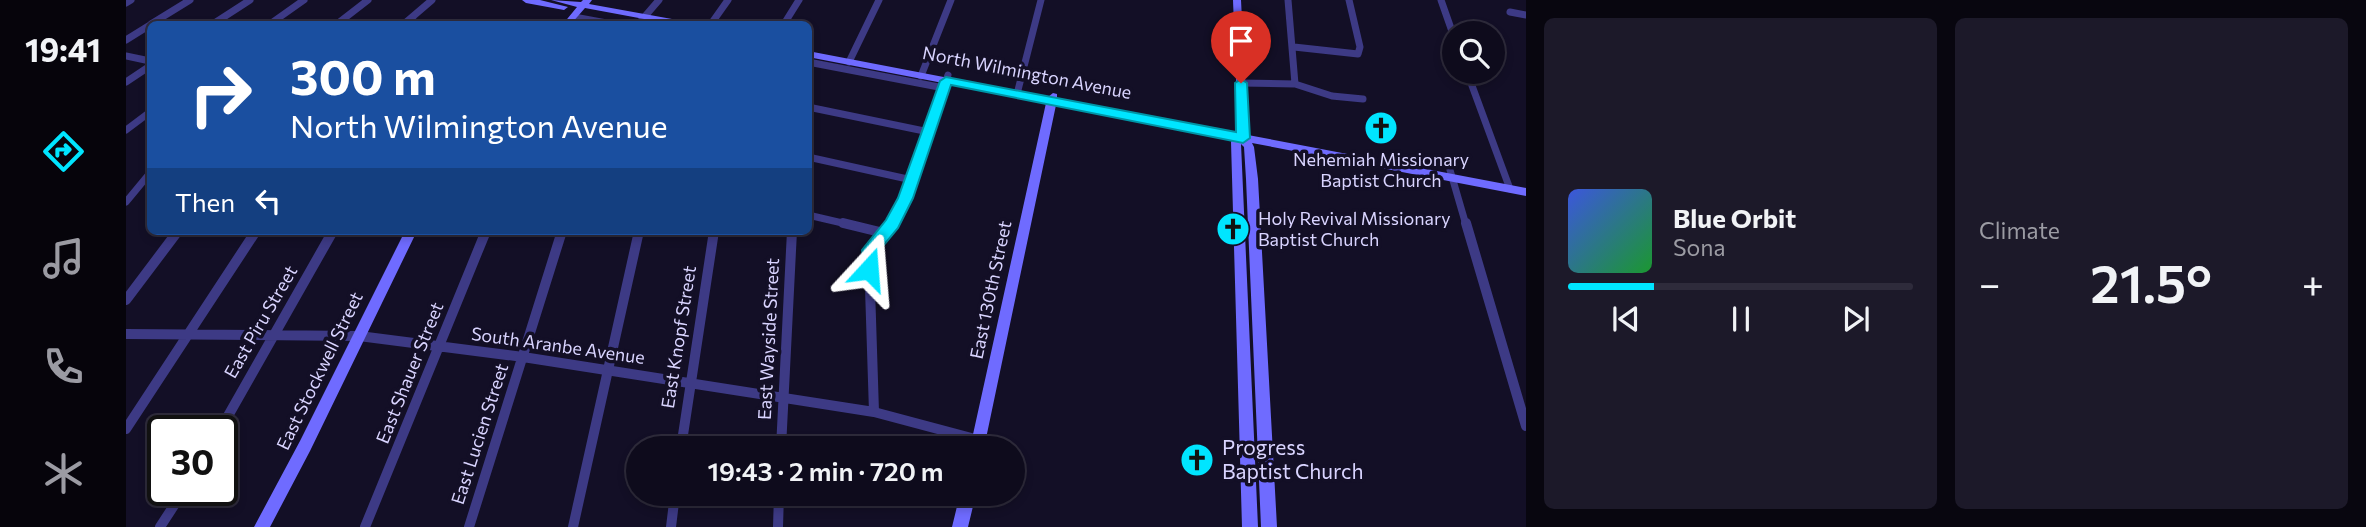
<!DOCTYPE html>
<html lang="en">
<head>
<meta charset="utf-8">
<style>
	:root { --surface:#0e0b1c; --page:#1c1929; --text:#f1f3f6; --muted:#9b9ba3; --line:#2e2b3b; --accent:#00e5ff }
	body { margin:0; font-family:Commissioner,sans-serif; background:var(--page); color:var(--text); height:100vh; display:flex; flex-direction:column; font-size:26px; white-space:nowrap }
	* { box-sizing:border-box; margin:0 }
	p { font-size:23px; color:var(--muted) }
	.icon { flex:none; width:38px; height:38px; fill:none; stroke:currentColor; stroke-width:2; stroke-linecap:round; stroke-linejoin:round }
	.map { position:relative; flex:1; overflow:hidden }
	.details { display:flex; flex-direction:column; gap:18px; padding:18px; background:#08060f; width:840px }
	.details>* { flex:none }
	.hud { position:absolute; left:21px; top:21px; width:665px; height:214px; border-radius:10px; box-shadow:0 4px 10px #0003,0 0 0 2px var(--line); background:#1a4fa0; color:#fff; overflow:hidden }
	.fabs { position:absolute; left:1316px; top:21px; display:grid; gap:14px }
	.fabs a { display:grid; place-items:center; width:63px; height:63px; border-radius:50%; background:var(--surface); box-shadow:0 4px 10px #0003,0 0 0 2px var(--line); font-size:35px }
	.speed { position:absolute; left:21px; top:415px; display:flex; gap:14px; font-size:35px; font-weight:700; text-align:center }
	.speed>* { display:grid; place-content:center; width:91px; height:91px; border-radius:50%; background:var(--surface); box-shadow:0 4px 10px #0003,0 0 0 2px var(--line); line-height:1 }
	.speed .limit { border:4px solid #111; border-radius:10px; background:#fff; color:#111 }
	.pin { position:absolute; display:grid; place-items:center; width:60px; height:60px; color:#fff; margin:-72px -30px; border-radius:50% 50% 50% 0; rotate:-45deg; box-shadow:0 0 7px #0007 }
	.pin .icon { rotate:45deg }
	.me { position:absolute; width:77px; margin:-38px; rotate:19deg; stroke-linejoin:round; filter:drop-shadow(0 0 5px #0008) }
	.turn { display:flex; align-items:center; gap:24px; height:147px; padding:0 28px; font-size:32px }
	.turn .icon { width:91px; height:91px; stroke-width:2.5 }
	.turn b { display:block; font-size:49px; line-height:60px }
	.then { display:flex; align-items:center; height:66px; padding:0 28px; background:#0003; gap:14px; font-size:26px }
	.big { font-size:52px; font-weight:600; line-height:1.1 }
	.details .tile { flex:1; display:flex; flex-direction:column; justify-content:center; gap:10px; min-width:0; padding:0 24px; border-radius:10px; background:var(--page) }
	.song { display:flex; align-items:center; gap:21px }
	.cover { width:84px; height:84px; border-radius:10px; background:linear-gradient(135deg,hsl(230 70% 55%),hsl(130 70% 35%)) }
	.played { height:7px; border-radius:4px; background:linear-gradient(90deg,var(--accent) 25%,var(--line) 25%) }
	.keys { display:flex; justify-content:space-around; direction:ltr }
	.heat { display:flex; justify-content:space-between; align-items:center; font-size:38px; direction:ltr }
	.details .tiles { flex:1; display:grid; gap:18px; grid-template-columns:repeat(2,1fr) }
	.trip { position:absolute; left:500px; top:436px; width:399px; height:70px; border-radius:35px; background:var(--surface); box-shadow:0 4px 10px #0003,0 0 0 2px var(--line); font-weight:600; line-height:70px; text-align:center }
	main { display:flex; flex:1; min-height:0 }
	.menu { display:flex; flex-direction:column; width:126px; justify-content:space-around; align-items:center; background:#06040b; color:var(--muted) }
	.menu .icon { width:49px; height:49px }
	.menu .active { color:var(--accent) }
	.menu b { font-size:32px; color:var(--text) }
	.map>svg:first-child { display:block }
</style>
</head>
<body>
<main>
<nav class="menu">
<b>19:41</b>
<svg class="icon active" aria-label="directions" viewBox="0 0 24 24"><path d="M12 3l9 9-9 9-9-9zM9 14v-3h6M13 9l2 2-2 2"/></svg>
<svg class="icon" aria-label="music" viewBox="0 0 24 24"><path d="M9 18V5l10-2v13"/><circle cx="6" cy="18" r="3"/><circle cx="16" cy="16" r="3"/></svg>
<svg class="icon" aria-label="phone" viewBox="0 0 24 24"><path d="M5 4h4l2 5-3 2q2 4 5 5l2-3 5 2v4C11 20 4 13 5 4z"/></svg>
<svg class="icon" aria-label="climate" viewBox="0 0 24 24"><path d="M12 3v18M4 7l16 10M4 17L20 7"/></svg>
</nav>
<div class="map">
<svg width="1400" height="527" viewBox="0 0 1400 527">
	<rect width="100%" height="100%" fill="#130f26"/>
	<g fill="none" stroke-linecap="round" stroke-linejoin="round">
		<!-- street-far1 -->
		<path stroke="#3d3a85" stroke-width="7" d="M1162 0 1169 84
			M1315 0 1328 37
			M0 3 5 0
			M1384 12 1400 15
			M448 17 486 24
			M282 21 299 24
			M514 22 533 0
			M25 24 64 0
			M87 24 124 0
			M144 24 178 0
			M211 24 242 0
			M278 24 306 0
			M585 24 602 0
			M658 24 673 0
			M0 40 24 25
			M1168 47 1232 54 1234 47 1223 0
			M0 56 24 61
			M682 62 818 88
			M723 62 753 0
			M1341 72 1384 189
			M795 76 825 0
			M0 82 24 66
			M1115 83 1169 84 1206 96 1237 99
			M891 94 915 0
			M682 107 803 132
			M0 130 24 112
			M682 157 786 180
			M1324 170 1340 225
			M0 202 24 173
			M682 215 725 225
			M764 225 773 214 822 75"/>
		<!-- street -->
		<path stroke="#3d3a85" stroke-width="10" d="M717 223 758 233
			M1340 223 1400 426
			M0 300 52 231
			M0 334 233 336 397 357 748 412 853 440
			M748 412 743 257 750 242 765 223
			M0 429 130 231
			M94 430 207 231
			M555 448 588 231
			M655 448 666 231
			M34 527 58 490
			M239 527 360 231
			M343 527 436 231
			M447 527 513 231
			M545 527 549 494
			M652 527 653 494"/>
		<!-- secondary -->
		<path fill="#6f6bff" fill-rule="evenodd" d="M396 0H414L442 7 438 10 400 3Z
			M425 0 455 2 457 0H466L463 4 557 21 562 24H545L459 8 445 24H437L451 7Z
			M1107 0H1115L1122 135 1400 188V196L1126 143 1128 147 1132 179 1151 527H1135L1120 179 1118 147 1115 144 1132 527H1116L1105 142 1107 139 930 105 858 448H844L920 103 682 57V51L922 97 927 93 931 94V99L1112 133Z
			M279 231H291L184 451 144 527H128L174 441Z
			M834 494H850L842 527H826Z"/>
	</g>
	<!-- route -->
	<path fill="#00e5ff" stroke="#0095a6" stroke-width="2" d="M820 77 1110 132 1109 83 1115 79 1121 83 1124 138 1117 143 825 85 787 198 772 228 752 252 749 274H738L736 250 760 220 772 198 814 81Z"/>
	<!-- icons -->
	<defs>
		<symbol id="church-disc" viewBox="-11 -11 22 22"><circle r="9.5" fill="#00e5ff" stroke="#130f26"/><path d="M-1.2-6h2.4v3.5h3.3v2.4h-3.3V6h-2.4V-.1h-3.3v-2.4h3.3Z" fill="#111"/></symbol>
	</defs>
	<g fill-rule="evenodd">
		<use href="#church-disc" x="1236" y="109" width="38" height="38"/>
		<use href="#church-disc" x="1088" y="210" width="38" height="38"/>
		<use href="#church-disc" x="1052" y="441" width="38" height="38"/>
	</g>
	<g text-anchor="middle" stroke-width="7" stroke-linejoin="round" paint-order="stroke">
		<!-- street labels -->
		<g font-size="18" fill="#d9d4ff" stroke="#130f26">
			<text transform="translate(901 73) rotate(11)" y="6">North Wilmington Avenue</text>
			<text transform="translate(865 290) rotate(-78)" y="6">East 130th Street</text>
			<text transform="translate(135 322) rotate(-60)" y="6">East Piru Street</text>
			<text transform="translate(553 337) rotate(-81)" y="6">East Knopf Street</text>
			<text transform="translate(643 339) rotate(-87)" y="6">East Wayside Street</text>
			<text transform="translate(432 346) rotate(8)" y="6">South Aranbe Avenue</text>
			<text transform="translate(194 371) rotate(-64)" y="6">East Stockwell Street</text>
			<text transform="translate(284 373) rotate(-68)" y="6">East Shauer Street</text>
			<text transform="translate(354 434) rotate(-72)" y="6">East Lucien Street</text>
		</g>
		<!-- poi labels -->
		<g font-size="18" fill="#d9d4ff" stroke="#130f26">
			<text x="1255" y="166">Nehemiah Missionary<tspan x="1255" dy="21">Baptist Church</tspan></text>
			<text x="1132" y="225" text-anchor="start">Holy Revival Missionary<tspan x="1132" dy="21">Baptist Church</tspan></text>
		</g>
		<!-- near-poi labels -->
		<g font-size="21" fill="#d9d4ff" stroke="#130f26" text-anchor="start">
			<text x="1096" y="455">Progress<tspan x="1096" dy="24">Baptist Church</tspan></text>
		</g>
	</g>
</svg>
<div class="fabs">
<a><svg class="icon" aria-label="search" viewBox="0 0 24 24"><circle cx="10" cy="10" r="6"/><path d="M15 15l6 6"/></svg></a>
</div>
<div class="speed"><div class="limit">30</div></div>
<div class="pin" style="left:1115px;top:83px;background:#d93025"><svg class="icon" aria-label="arrive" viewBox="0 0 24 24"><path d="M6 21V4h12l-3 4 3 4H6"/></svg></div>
<svg class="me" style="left:743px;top:269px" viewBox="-20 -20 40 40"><path d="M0-17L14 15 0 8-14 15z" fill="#00e5ff" stroke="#fff" stroke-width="4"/></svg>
<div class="trip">19:43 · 2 min · 720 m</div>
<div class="hud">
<div class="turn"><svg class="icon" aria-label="right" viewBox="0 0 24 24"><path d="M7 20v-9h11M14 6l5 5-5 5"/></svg><div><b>300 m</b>North Wilmington Avenue</div></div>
<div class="then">Then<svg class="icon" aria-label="left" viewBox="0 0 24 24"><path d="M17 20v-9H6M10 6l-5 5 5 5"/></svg></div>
</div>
</div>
<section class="details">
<div class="tiles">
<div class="tile">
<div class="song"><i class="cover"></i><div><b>Blue Orbit</b><p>Sona</p></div></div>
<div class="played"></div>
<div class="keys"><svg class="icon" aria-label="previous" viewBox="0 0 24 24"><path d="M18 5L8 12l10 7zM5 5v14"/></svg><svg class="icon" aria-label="pause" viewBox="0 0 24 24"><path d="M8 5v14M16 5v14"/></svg><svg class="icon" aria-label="next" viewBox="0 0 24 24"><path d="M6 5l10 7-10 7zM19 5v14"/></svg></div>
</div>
<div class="tile"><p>Climate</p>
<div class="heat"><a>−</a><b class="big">21.5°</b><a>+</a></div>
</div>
</div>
</section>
</main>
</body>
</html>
